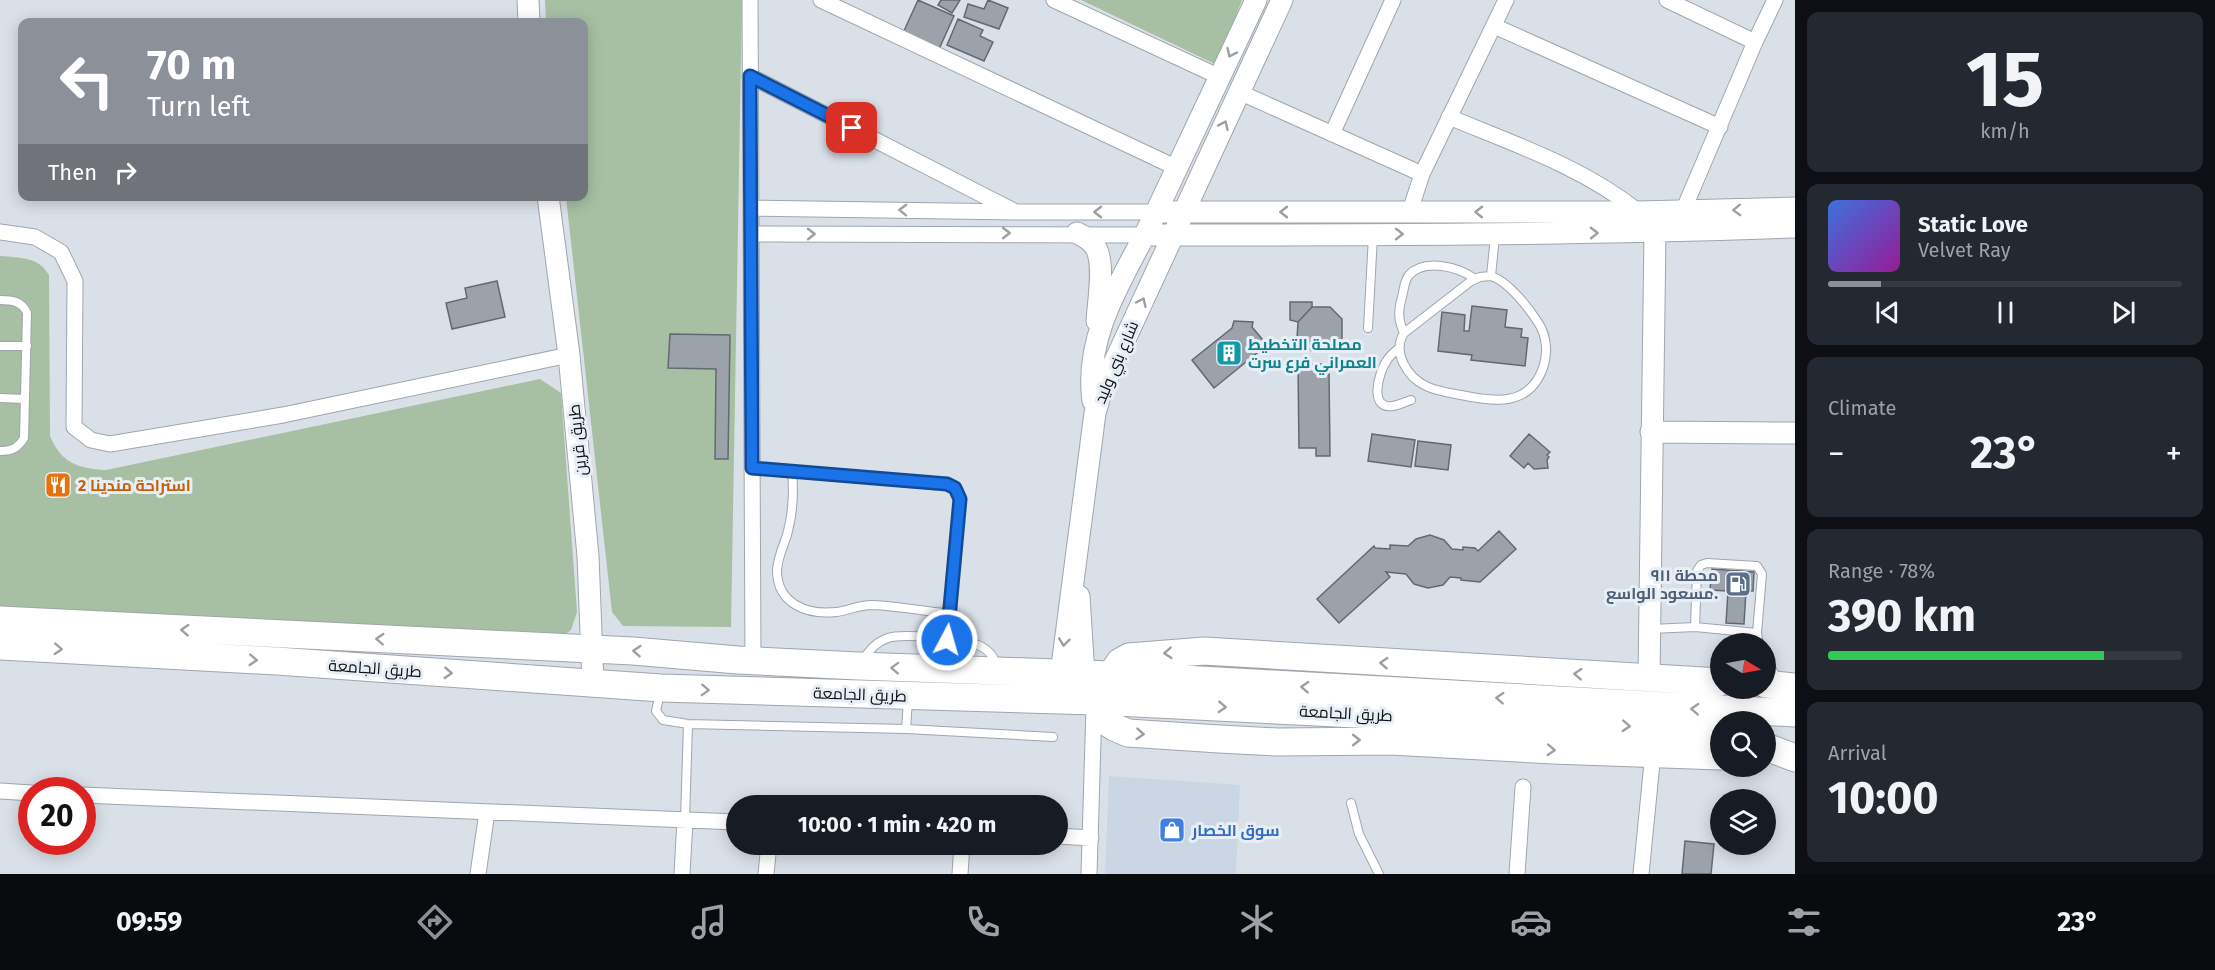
<!DOCTYPE html>
<html lang="en">
<head>
<meta charset="utf-8">
<style>
	:root { --surface:#171b24; --page:#242831; --text:#f1f3f6; --muted:#9ea1a6; --line:#363941; --accent:#8c9099 }
	body { margin:0; font-family:"Fira Sans",Cairo,sans-serif; background:var(--page); color:var(--text); height:100vh; display:flex; flex-direction:column; font-size:22px; white-space:nowrap }
	* { box-sizing:border-box; margin:0 }
	p { font-size:20px; color:var(--muted) }
	.icon { flex:none; width:33px; height:33px; fill:none; stroke:currentColor; stroke-width:2; stroke-linecap:round; stroke-linejoin:round }
	.map { position:relative; flex:1; overflow:hidden }
	.panel { display:flex; flex-direction:column; gap:12px; padding:12px; background:#0d0f14; width:420px }
	.panel>* { flex:none }
	.top-card { position:absolute; left:18px; top:18px; width:570px; height:183px; border-radius:12px; box-shadow:0 3px 15px #0003; background:#8c9099; color:#fff; overflow:hidden }
	.needle { width:39px; rotate:100deg }
	.buttons { position:absolute; left:1710px; top:633px; display:grid; gap:12px }
	.buttons a { display:grid; place-items:center; width:66px; height:66px; border-radius:50%; background:var(--surface); box-shadow:0 3px 15px #0003; font-size:30px }
	.speed { position:absolute; left:18px; top:777px; display:flex; gap:12px; font-size:30px; font-weight:700; text-align:center }
	.speed>* { display:grid; place-content:center; width:78px; height:78px; border-radius:50%; background:var(--surface); box-shadow:0 3px 15px #0003; line-height:1 }
	.speed .limit { border:9px solid #d22; background:#fff; color:#111 }
	.pin { position:absolute; display:grid; place-items:center; width:51px; height:51px; color:#fff; margin:-26px; border-radius:12px; box-shadow:0 3px 9px #0006 }
	.me { position:absolute; width:66px; margin:-33px; rotate:6deg; stroke-linejoin:round; filter:drop-shadow(0 0 4px #0008) }
	.turn { display:flex; align-items:center; gap:21px; height:126px; padding:0 30px; font-size:27px }
	.turn .icon { width:78px; height:78px; stroke-width:2.5 }
	.turn b { display:block; font-size:42px; line-height:51px }
	.then { display:flex; align-items:center; height:57px; padding:0 30px; background:#0003; gap:12px; font-size:22px }
	.big { font-size:45px; font-weight:700; line-height:1.1 }
	.panel .card { flex:1; display:flex; flex-direction:column; justify-content:center; gap:9px; min-width:0; padding:0 21px; border-radius:12px; background:var(--page) }
	.panel .dial { align-items:center; gap:0 }
	.dial b { font-size:78px; line-height:1 }
	.song { display:flex; align-items:center; gap:18px }
	.cover { width:72px; height:72px; border-radius:9px; background:linear-gradient(135deg,hsl(220 70% 55%),hsl(300 70% 35%)) }
	.played { height:6px; border-radius:3px; background:linear-gradient(90deg,var(--accent) 15%,var(--line) 15%) }
	.keys { display:flex; justify-content:space-around; direction:ltr }
	.heat { display:flex; justify-content:space-between; align-items:center; font-size:33px; direction:ltr }
	.charge { height:9px; border-radius:4px; background:linear-gradient(90deg,#34c759 78%,var(--line) 0) }
	.trip { position:absolute; left:726px; top:795px; width:342px; height:60px; border-radius:30px; background:var(--surface); box-shadow:0 3px 15px #0003; font-weight:700; line-height:60px; text-align:center }
	.tab-bar { display:flex; height:96px; justify-content:space-around; align-items:center; background:#090b0e; color:var(--muted) }
	.tab-bar .icon { width:42px; height:42px }
	.tab-bar .active { color:var(--accent) }
	.tab-bar b { font-size:27px; color:var(--text) }
	main { display:flex; flex:1; min-height:0 }
	.map>svg:first-child { display:block }
</style>
</head>
<body>
<main>
<div class="map">
<svg width="1795" height="874" viewBox="0 0 1795 874">
	<rect width="100%" height="100%" fill="#dae0e8"/>
	<!-- built -->
	<path fill="#cad6e4" d="M1109 776 1240 785 1236 874H1105Z"/>
	<!-- green -->
	<path fill="#a7c0a4" d="M545 0H742L731 627 623 626 612 612 566 197 584 196V22H546Z
		M1081 0H1242L1217 65Z
		M0 256C20 258 38 256 49 275L50 436C61 463 79 469 106 470L540 379 561 393 577 612 571 630 555 642 0 616Z"/>
	<!-- building -->
	<path fill="#9ca2a9" stroke="#636970" stroke-width="1.5" d="M918 0 954 16 939 49 903 33Z
		M941 0H960L952 13 938 5Z
		M988 0 1008 8 999 29 964 17 968 4 984 9Z
		M958 19 983 30 980 36 993 42 984 61 947 45Z
		M497 281 505 317 452 329 446 303 467 298 465 288Z
		M1290 302H1312V307L1298 322 1290 320Z
		M1472 306 1507 310 1505 327 1522 329 1521 337 1528 338 1525 366 1471 360 1472 355 1438 351 1442 312 1465 315 1464 331H1469Z
		M1312 307H1330L1342 319V339L1331 350 1312 351 1297 339 1298 322Z
		M1234 321 1253 322 1252 327 1267 345 1214 388 1192 360 1232 328Z
		M670 334 730 335 728 459H715L716 369 668 368Z
		M1322 364V372H1329L1330 456H1316V448H1299L1298 365Z
		M1372 434 1415 440 1411 467 1368 461Z
		M1529 434 1550 452 1547 455 1549 457 1547 460 1548 468 1534 469 1528 463 1524 468 1510 456Z
		M1418 441 1451 445 1448 470 1415 466Z
		M1499 531 1516 549 1480 582 1461 580V578L1450 577 1443 585 1428 588 1414 584 1406 574 1386 572 1390 577 1339 623 1317 599 1374 546 1375 548 1390 549V545L1408 546 1416 539 1430 535 1444 540 1452 549 1463 550V547L1475 548 1478 551Z
		M1712 569 1754 572 1753 591H1746L1744 624 1726 623 1728 591 1710 590Z
		M1685 841 1714 844 1711 874H1682Z"/>
	<g fill="none" stroke-linecap="round" stroke-linejoin="round">
		<defs>
			<path id="lane" d="M1491 276C1508 281 1529 308 1539 324 1547 337 1548 354 1543 368 1529 407 1494 402 1461 395 1450 393 1436 391 1426 386 1407 377 1392 352 1404 333L1471 281 1480 277Z
				M1491 276 1495 236
				M0 300C12 300 22 301 27 313L24 438C18 448 12 451 0 451
				M1368 328 1373 236
				M1404 333C1398 320 1398 311 1402 297 1404 290 1404 281 1409 275 1425 258 1459 267 1475 279
				M0 346H27
				M1399 348C1394 352 1389 356 1386 362 1379 372 1368 410 1393 406 1399 405 1405 402 1411 400
				M0 398 25 399
				M752 468 947 484 955 488 960 499 947 640
				M792 471C794 493 793 514 787 535 783 547 778 557 777 570 777 604 807 615 836 612 848 611 857 605 872 605 897 606 924 611 950 614
				M1695 627 1697 571 1701 565 1707 563 1757 566 1762 574 1757 633 1759 644
				M1651 629 1695 627 1757 633
				M863 659C870 650 876 642 888 638 902 633 964 639 978 645 987 649 994 656 996 665
				M1766 660 1777 678
				M660 693 656 711 663 720 688 724 906 729 1053 737
				M906 729 908 700
				M1351 803 1359 834 1379 874
				M685 820 688 724"/>
			<path id="street" d="M750 0 753 660
				M821 0 1177 168
				M1054 0 1220 77
				M1667 0 1755 42
				M1494 26 1720 127
				M750 76 1012 210
				M1239 92 1422 174
				M1449 117C1514 144 1583 167 1639 212
				M1332 134 1393 0
				M752 208 1016 212H1156
				M1410 211 1422 174 1506 0
				M1683 211 1755 42 1775 0
				M0 232 35 237 61 252 75 281 74 427 91 440 110 444 283 415 569 355
				M752 234 1144 235
				M0 791 32 793
				M82 795 736 822
				M1058 836 1091 838
				M478 874 487 812
				M682 874 685 820
				M766 874 769 844
				M960 874 962 844
				M1089 874 1094 707
				M1517 874 1523 787
				M1641 874 1653 753"/>
			<path id="secondary" d="M528 0 529 22
				M548 196 569 355 588 556 593 684
				M1156 212H1639L1795 208
				M1077 233C1085 237 1092 240 1096 248 1105 264 1098 303 1097 321
				M1144 235C1361 235 1578 235 1795 227
				M1093 401C1083 329 1130 269 1159 206 1191 137 1224 69 1256 0
				M1651 432 1795 433
				M1079 596 1084 676
				M1061 674 1095 413 1102 389 1282 0
				M1649 678 1655 232"/>
			<path id="highway" d="M0 620 633 651 738 660 858 666 1111 675 1795 713
				M0 646 277 661 661 688 1095 701 1720 732
				M1111 675 1120 662 1129 657 1204 651 1720 682
				M1766 684 1795 687
				M1100 701 1101 709 1108 723 1114 727 1128 733 1219 739 1277 742 1391 741 1553 750 1720 756
				M1766 747 1795 758"/>
		</defs>
		<!-- lane casing -->
		<use href="#lane" stroke="#9fa6ad" stroke-width="10"/>
		<!-- street casing -->
		<use href="#street" stroke="#9fa6ad" stroke-width="17"/>
		<!-- secondary casing -->
		<use href="#secondary" stroke="#9fa6ad" stroke-width="23"/>
		<!-- highway casing -->
		<use href="#highway" stroke="#9fa6ad" stroke-width="29"/>
		<!-- lane -->
		<use href="#lane" stroke="#fff" stroke-width="8"/>
		<!-- street -->
		<use href="#street" stroke="#fff" stroke-width="15"/>
		<!-- secondary -->
		<use href="#secondary" stroke="#fff" stroke-width="21"/>
		<!-- highway -->
		<use href="#highway" stroke="#fff" stroke-width="27"/>
	</g>
	<!-- one-way arrows -->
	<defs><path id="oneway-chevron" d="M-2-3.5L2.5 0L-2 3.5" fill="none" stroke-width="1.6" stroke-linecap="round" stroke-linejoin="round" transform="scale(1.5)"/></defs>
	<g stroke="#9e9fa0">
		<use href="#oneway-chevron" transform="translate(1231 53) rotate(115)"/>
		<use href="#oneway-chevron" transform="translate(1224 125) rotate(-65)"/>
		<use href="#oneway-chevron" transform="translate(903 210) rotate(-179)"/>
		<use href="#oneway-chevron" transform="translate(1737 210) rotate(178)"/>
		<use href="#oneway-chevron" transform="translate(1098 212) rotate(180)"/>
		<use href="#oneway-chevron" transform="translate(1284 212) rotate(180)"/>
		<use href="#oneway-chevron" transform="translate(1479 212) rotate(-179)"/>
		<use href="#oneway-chevron" transform="translate(1006 233)"/>
		<use href="#oneway-chevron" transform="translate(1594 233) rotate(-1)"/>
		<use href="#oneway-chevron" transform="translate(811 234)"/>
		<use href="#oneway-chevron" transform="translate(1399 234)"/>
		<use href="#oneway-chevron" transform="translate(1142 302) rotate(-65)"/>
		<use href="#oneway-chevron" transform="translate(185 630) rotate(-177)"/>
		<use href="#oneway-chevron" transform="translate(380 639) rotate(-177)"/>
		<use href="#oneway-chevron" transform="translate(1064 642) rotate(97)"/>
		<use href="#oneway-chevron" transform="translate(58 649) rotate(3)"/>
		<use href="#oneway-chevron" transform="translate(637 651) rotate(-176)"/>
		<use href="#oneway-chevron" transform="translate(1168 653) rotate(176)"/>
		<use href="#oneway-chevron" transform="translate(253 660) rotate(3)"/>
		<use href="#oneway-chevron" transform="translate(1384 663) rotate(-176)"/>
		<use href="#oneway-chevron" transform="translate(895 668) rotate(-178)"/>
		<use href="#oneway-chevron" transform="translate(448 673) rotate(4)"/>
		<use href="#oneway-chevron" transform="translate(1578 674) rotate(-177)"/>
		<use href="#oneway-chevron" transform="translate(1305 687) rotate(-177)"/>
		<use href="#oneway-chevron" transform="translate(705 690) rotate(2)"/>
		<use href="#oneway-chevron" transform="translate(1500 698) rotate(-177)"/>
		<use href="#oneway-chevron" transform="translate(1222 707) rotate(3)"/>
		<use href="#oneway-chevron" transform="translate(1695 709) rotate(-177)"/>
		<use href="#oneway-chevron" transform="translate(1626 726) rotate(3)"/>
		<use href="#oneway-chevron" transform="translate(1140 734) rotate(4)"/>
		<use href="#oneway-chevron" transform="translate(1356 740)"/>
		<use href="#oneway-chevron" transform="translate(1551 750) rotate(3)"/>
	</g>
	<g fill="none" stroke-linecap="round" stroke-linejoin="round">
		<defs>
			<path id="route" d="M852 128 750 76 752 468 947 484 955 488 960 499 947 640"/>
		</defs>
		<!-- route casing -->
		<use href="#route" stroke="#114b97" stroke-width="15"/>
		<!-- route -->
		<use href="#route" stroke="#1a73e8" stroke-width="10"/>
	</g>
	<!-- icons -->
	<defs>
		<symbol id="building-square" viewBox="-11 -11 22 22"><rect x="-9" y="-9" width="18" height="18" rx="4" fill="#0f9aa8" stroke="#e7eef6"/><path d="M-4-6H4V6H1V3H-1V6H-4ZM-2.5-4.3h1.7v1.8h-1.7ZM.8-4.3h1.7v1.8H.8ZM-2.5-1h1.7V.8h-1.7ZM.8-1h1.7V.8H.8Z" fill="#fff"/></symbol>
		<symbol id="restaurant-square" viewBox="-11 -11 22 22"><rect x="-9" y="-9" width="18" height="18" rx="4" fill="#e8710a" stroke="#e7eef6"/><path d="M-5-6h1v4h1v-4h1v4h1v-4h1v5L-1.5 .5V6h-2V.5L-5-1ZM5-6V6H3V1.5H1.5Q1.5-4 5-6Z" fill="#fff"/></symbol>
		<symbol id="fuel-square" viewBox="-11 -11 22 22"><rect x="-9" y="-9" width="18" height="18" rx="4" fill="#5c6f8a" stroke="#e7eef6"/><path d="M-5.5-6h7V0h2V4h1.3V-2.5L3-4.5l.8-.8L6-3V5H2.5V1h-1V6h-7ZM-4.2-4.7v3.2H.2V-4.7Z" fill="#fff"/></symbol>
		<symbol id="shop-square" viewBox="-11 -11 22 22"><rect x="-9" y="-9" width="18" height="18" rx="4" fill="#3f7fe0" stroke="#e7eef6"/><path d="M-5-2.5h2.3a2.7 3.5 0 0 1 5.4 0H5L5.5 6h-11ZM-1.5-2.5h3a1.5 2.3 0 0 0-3 0Z" fill="#fff"/></symbol>
	</defs>
	<g fill-rule="evenodd">
		<use href="#building-square" x="1214" y="338" width="30" height="30"/>
		<use href="#restaurant-square" x="43" y="470" width="30" height="30"/>
		<use href="#fuel-square" x="1723" y="569" width="30" height="30"/>
		<use href="#shop-square" x="1157" y="815" width="30" height="30"/>
	</g>
	<g text-anchor="middle" stroke-width="6" stroke-linejoin="round" paint-order="stroke">
		<!-- culture labels -->
		<g font-size="16" font-weight="bold" fill="#0d838f" stroke="#e7eef6" text-anchor="start">
			<text x="1248" y="350">مصلحة التخطيط<tspan x="1248" dy="18">العمراني فرع سرت</tspan></text>
		</g>
		<!-- street labels -->
		<g font-size="16" fill="#0d0f12" stroke="#e7eef6">
			<text transform="translate(1116 362) rotate(-67)" y="6">شارع بني وليد</text>
			<text transform="translate(577 440) rotate(-96)" y="6">طريق قرين</text>
			<text transform="translate(375 668) rotate(4)" y="6">طريق الجامعة</text>
			<text transform="translate(860 694) rotate(2)" y="6">طريق الجامعة</text>
			<text transform="translate(1346 713) rotate(3)" y="6">طريق الجامعة</text>
		</g>
		<!-- food labels -->
		<g font-size="16" font-weight="bold" fill="#c56008" stroke="#e7eef6" text-anchor="start">
			<text x="78" y="491">استراحة مندينا 2</text>
		</g>
		<!-- service labels -->
		<g font-size="16" font-weight="bold" fill="#4e5e75" stroke="#e7eef6" text-anchor="end">
			<text x="1718" y="581">محطة ٩١١<tspan x="1718" dy="18">مسعود الواسع.</tspan></text>
		</g>
		<!-- shop labels -->
		<g font-size="16" font-weight="bold" fill="#366cbe" stroke="#e7eef6" text-anchor="start">
			<text x="1192" y="836">سوق الخصار</text>
		</g>
	</g>
</svg>
<div class="buttons">
<a><svg class="needle" viewBox="-14 -14 28 28"><path d="M0-13l5 13h-10z" fill="#e53935"/><path d="M0 13l5-13h-10z" fill="#9ea1a6"/></svg></a>
<a><svg class="icon" aria-label="search" viewBox="0 0 24 24"><circle cx="10" cy="10" r="6"/><path d="M15 15l6 6"/></svg></a>
<a><svg class="icon" aria-label="layers" viewBox="0 0 24 24"><path d="M12 4l9 5-9 5-9-5zM3 14l9 5 9-5"/></svg></a>
</div>
<div class="speed"><div class="limit">20</div></div>
<div class="pin" style="left:852px;top:128px;background:#d93025"><svg class="icon" aria-label="arrive" viewBox="0 0 24 24"><path d="M6 21V4h12l-3 4 3 4H6"/></svg></div>
<svg class="me" style="left:947px;top:640px" viewBox="-20 -20 40 40"><circle r="17" fill="#1a73e8" stroke="#fff" stroke-width="3"/><path d="M0-11L8 9 0 5-8 9z" fill="#fff"/></svg>
<div class="trip">10:00 · 1 min · 420 m</div>
<div class="top-card">
<div class="turn"><svg class="icon" aria-label="left" viewBox="0 0 24 24"><path d="M17 20v-9H6M10 6l-5 5 5 5"/></svg><div><b>70 m</b>Turn left</div></div>
<div class="then">Then<svg class="icon" aria-label="right" viewBox="0 0 24 24"><path d="M7 20v-9h11M14 6l5 5-5 5"/></svg></div>
</div>
</div>
<section class="panel">
<div class="card dial"><b>15</b><p>km/h</p></div>
<div class="card">
<div class="song"><i class="cover"></i><div><b>Static Love</b><p>Velvet Ray</p></div></div>
<div class="played"></div>
<div class="keys"><svg class="icon" aria-label="previous" viewBox="0 0 24 24"><path d="M18 5L8 12l10 7zM5 5v14"/></svg><svg class="icon" aria-label="pause" viewBox="0 0 24 24"><path d="M8 5v14M16 5v14"/></svg><svg class="icon" aria-label="next" viewBox="0 0 24 24"><path d="M6 5l10 7-10 7zM19 5v14"/></svg></div>
</div>
<div class="card"><p>Climate</p>
<div class="heat"><a>−</a><b class="big">23°</b><a>+</a></div>
</div>
<div class="card"><p>Range · 78%</p><b class="big">390 km</b><div class="charge"></div></div>
<div class="card"><p>Arrival</p><b class="big">10:00</b></div>
</section>
</main>
<nav class="tab-bar">
<b>09:59</b>
<svg class="icon active" aria-label="directions" viewBox="0 0 24 24"><path d="M12 3l9 9-9 9-9-9zM9 14v-3h6M13 9l2 2-2 2"/></svg>
<svg class="icon" aria-label="music" viewBox="0 0 24 24"><path d="M9 18V5l10-2v13"/><circle cx="6" cy="18" r="3"/><circle cx="16" cy="16" r="3"/></svg>
<svg class="icon" aria-label="phone" viewBox="0 0 24 24"><path d="M5 4h4l2 5-3 2q2 4 5 5l2-3 5 2v4C11 20 4 13 5 4z"/></svg>
<svg class="icon" aria-label="climate" viewBox="0 0 24 24"><path d="M12 3v18M4 7l16 10M4 17L20 7"/></svg>
<svg class="icon" aria-label="car" viewBox="0 0 24 24"><path d="M5 17H2v-5l4-1 3-4h7l3 4 3 1v5h-3M9 17h6M6 11h13"/><circle cx="7" cy="17" r="2"/><circle cx="17" cy="17" r="2"/></svg>
<svg class="icon" aria-label="filters" viewBox="0 0 24 24"><path d="M4 7h16M4 17h16"/><circle cx="9" cy="7" r="2"/><circle cx="15" cy="17" r="2"/></svg>
<b>23°</b>
</nav>
</body>
</html>
